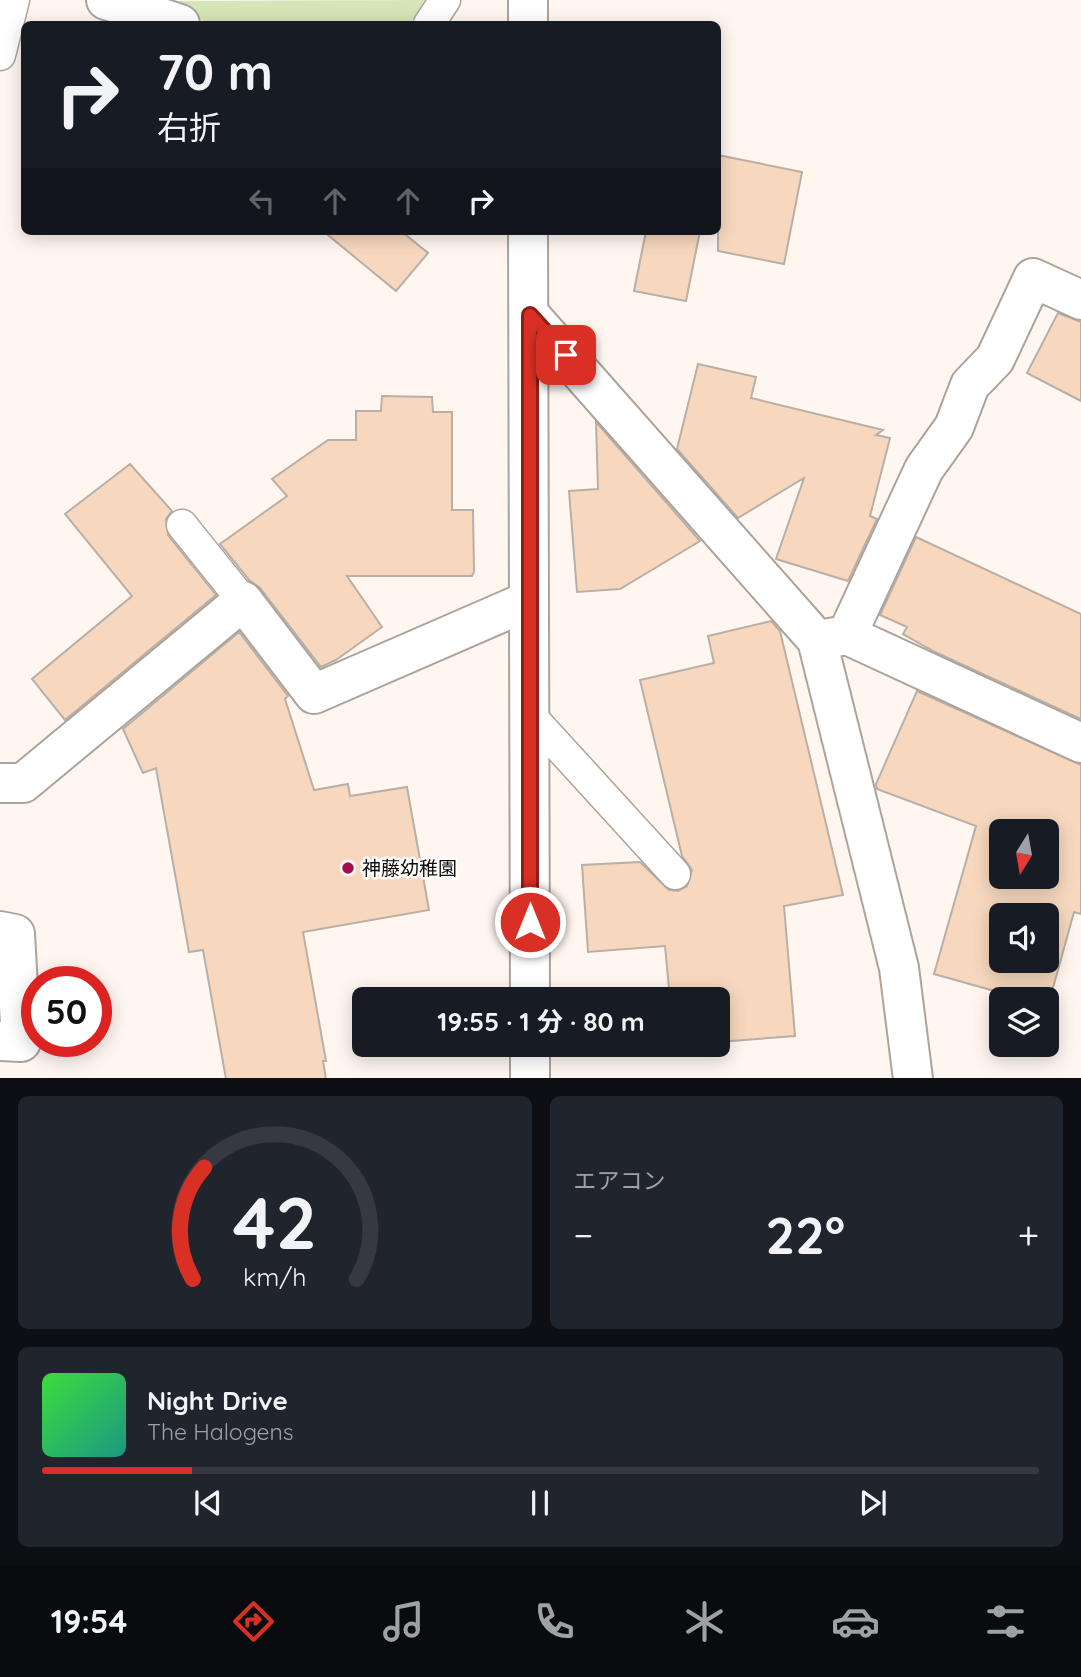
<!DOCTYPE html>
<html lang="ja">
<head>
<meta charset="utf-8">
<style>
	:root { --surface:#171b24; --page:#20242c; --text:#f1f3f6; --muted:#9ea1a6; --line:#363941; --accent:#d93025 }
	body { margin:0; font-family:Quicksand,"Noto Sans JP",sans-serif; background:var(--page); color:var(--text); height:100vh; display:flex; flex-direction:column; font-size:26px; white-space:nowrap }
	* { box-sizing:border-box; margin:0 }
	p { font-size:23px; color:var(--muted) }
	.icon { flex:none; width:38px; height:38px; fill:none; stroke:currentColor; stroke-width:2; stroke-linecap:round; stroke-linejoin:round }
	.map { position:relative; height:1078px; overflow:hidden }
	.sheet { display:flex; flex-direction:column; gap:18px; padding:18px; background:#0d0f14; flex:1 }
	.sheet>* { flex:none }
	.guide { position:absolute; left:21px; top:21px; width:700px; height:214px; border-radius:10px; box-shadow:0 4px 18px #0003; background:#171b24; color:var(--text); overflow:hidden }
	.needle { width:46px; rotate:191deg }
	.tools { position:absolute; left:989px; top:819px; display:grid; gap:14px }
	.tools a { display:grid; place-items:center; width:70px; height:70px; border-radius:10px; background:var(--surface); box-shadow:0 4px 18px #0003; font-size:35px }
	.speed { position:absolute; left:21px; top:966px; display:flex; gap:14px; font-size:35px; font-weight:700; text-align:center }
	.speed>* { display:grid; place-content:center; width:91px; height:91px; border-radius:50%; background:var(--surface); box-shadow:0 4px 18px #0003; line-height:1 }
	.speed .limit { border:10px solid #d22; background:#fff; color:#111 }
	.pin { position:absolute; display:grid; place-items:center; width:60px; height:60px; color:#fff; margin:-30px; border-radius:14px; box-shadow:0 4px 10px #0006 }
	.me { position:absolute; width:77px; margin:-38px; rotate:0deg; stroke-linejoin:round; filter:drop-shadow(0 0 5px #0008) }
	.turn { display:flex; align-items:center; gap:24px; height:147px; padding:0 21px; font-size:32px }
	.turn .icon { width:91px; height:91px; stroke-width:2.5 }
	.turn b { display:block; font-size:49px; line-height:60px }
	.lanes { display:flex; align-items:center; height:66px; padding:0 21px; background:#0003; justify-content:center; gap:35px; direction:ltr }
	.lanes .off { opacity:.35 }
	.big { font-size:52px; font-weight:700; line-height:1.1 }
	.sheet .tile { flex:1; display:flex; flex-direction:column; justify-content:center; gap:10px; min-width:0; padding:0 24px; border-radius:10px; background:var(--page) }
	.sheet .dial { align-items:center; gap:0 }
	.dial svg { height:182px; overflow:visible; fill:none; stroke:var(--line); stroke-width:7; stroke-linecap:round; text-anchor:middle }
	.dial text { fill:var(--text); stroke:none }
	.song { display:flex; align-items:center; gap:21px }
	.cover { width:84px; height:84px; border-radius:10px; background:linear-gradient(135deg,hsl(120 70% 55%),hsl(170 70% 35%)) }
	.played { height:7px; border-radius:4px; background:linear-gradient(90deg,var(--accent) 15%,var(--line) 15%) }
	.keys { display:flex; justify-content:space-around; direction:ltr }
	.heat { display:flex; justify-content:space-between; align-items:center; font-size:38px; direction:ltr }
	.sheet .tiles { flex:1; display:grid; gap:18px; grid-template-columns:1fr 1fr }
	.tile:last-child { grid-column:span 2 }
	.trip { position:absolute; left:352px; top:987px; width:378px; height:70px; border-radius:10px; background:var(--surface); box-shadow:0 4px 18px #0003; font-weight:700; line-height:70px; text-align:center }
	.tabs { display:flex; height:112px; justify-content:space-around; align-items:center; background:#090b0e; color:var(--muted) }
	.tabs .icon { width:49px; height:49px }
	.tabs .on { color:var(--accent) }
	.tabs b { font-size:32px; color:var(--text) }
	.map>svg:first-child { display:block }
</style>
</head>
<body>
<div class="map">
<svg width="1081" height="1079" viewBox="0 0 1081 1079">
	<rect width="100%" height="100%" fill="#fff6f0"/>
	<!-- green -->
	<path fill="#d4e5b7" d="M425 0 410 24H210L163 1Z"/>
	<!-- building -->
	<path fill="#f7d8bf" stroke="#b9afa7" stroke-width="2" fill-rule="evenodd" d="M718 155 802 172 784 264 718 251Z
		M323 231H401L428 253 396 291Z
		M646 231H700L686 301 634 291Z
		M1058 313 1081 322V401L1027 373Z
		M698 364 756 377 751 398 883 430 876 435 890 438 870 516 877 519 848 581 776 559 804 478 738 518 677 449Z
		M382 396 432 397 433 412H452V510H473L474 572 472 576H347L382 627 336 660 321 667 260 588 249 580 220 544 287 496 272 479 328 440H356V411H381Z
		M596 422 700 541 620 589 577 592 569 491 598 489Z
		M130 464 172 511 166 519 168 535 216 595 65 720 32 679 132 596 65 514Z
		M916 537 1081 614V719L935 652 903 634 907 627 880 615Z
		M771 621 780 631 843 895 784 906 795 1036 719 1042 718 999H670L665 946 588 952 582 865 640 862 669 890 678 891 687 886 692 870 682 856 640 680 714 663 708 636Z
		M239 632 288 696 285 699 314 790 348 784 350 796 407 787 429 910 303 932 326 1061H323L326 1079H226L203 950 189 952 156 768 143 773 123 729Z
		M917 691 1081 765V914L1074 912 1048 1006 1046 999H1023L934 974 976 826 877 789 876 784ZM1001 831H1046V877H1001ZM1001 915H1046V961H1001Z"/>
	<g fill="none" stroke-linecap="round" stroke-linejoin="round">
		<defs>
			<path id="lane" d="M429 24 445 0
				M0 55 14 0
				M182 525 243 601
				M529 714 675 874"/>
			<path id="street" d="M106 0 180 24
				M530 315 817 640 899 968 913 1079
				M847 635 924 469 954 427 970 385 995 359 1033 278 1081 300
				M824 639 847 635 1081 743
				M0 783H23L243 601 314 694 528 601
				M0 931 15 934 21 1042 0 1041"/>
			<path id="secondary" d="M528 24V0
				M528 231 530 999
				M530 1045V1079"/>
		</defs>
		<!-- lane casing -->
		<use href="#lane" stroke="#aca39b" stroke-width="33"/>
		<!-- street casing -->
		<use href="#street" stroke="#aca39b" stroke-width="42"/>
		<!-- secondary casing -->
		<use href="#secondary" stroke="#aca39b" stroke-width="42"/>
		<!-- lane -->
		<use href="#lane" stroke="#fff" stroke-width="30"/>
		<!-- street -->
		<use href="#street" stroke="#fff" stroke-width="38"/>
		<!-- secondary -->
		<use href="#secondary" stroke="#fff" stroke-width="38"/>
	</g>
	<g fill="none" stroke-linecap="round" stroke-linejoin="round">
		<defs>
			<path id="route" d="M530 922V315L566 355"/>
		</defs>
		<!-- route casing -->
		<use href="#route" stroke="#8d1f18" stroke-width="18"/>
		<!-- route -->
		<use href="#route" stroke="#d93025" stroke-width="12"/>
	</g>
	<!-- markers -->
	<circle fill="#a4104e" stroke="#fff" stroke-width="2.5" cx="348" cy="868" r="7"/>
	<g text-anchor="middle" stroke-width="5" stroke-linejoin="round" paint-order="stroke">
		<!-- poi labels -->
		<g font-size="19" fill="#0e0b08" stroke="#fff" text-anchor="start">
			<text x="362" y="875">神藤幼稚園</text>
		</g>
	</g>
</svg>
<div class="tools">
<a><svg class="needle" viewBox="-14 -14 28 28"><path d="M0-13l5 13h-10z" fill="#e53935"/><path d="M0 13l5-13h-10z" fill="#9ea1a6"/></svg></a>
<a><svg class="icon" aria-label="sound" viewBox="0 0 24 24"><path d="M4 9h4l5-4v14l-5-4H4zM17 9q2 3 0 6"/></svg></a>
<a><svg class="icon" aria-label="layers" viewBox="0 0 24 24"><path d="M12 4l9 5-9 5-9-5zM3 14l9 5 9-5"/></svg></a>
</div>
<div class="speed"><div class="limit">50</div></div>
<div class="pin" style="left:566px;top:355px;background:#d93025"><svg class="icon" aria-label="arrive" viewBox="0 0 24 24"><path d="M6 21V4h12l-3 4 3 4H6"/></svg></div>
<svg class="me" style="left:530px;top:922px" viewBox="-20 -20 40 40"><circle r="17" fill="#d93025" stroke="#fff" stroke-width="3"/><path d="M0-11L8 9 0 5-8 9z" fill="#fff"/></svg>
<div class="trip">19:55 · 1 分 · 80 m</div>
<div class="guide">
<div class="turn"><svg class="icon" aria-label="right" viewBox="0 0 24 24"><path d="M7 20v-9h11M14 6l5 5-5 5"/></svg><div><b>70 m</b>右折</div></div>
<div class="lanes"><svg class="icon off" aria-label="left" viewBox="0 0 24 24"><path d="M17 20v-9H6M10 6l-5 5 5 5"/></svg><svg class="icon off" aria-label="ahead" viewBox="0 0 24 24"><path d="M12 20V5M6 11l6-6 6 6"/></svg><svg class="icon off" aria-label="ahead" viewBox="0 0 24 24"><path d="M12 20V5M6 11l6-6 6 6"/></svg><svg class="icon" aria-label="right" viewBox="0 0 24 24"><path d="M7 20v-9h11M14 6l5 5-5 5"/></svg></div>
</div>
</div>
<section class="sheet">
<div class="tiles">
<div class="tile dial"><svg viewBox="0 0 100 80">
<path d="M14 69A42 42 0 1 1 86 69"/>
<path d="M14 69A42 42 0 0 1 19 20" stroke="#d93025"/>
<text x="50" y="56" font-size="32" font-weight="700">42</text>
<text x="50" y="72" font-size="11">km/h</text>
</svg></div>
<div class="tile"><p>エアコン</p>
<div class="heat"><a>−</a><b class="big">22°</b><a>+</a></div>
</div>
<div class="tile">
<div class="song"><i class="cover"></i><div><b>Night Drive</b><p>The Halogens</p></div></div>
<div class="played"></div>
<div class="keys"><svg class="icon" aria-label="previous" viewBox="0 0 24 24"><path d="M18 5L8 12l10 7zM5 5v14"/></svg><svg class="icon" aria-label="pause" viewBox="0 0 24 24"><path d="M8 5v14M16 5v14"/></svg><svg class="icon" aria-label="next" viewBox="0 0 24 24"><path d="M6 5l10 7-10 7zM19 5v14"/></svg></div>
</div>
</div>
</section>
<nav class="tabs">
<b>19:54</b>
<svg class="icon on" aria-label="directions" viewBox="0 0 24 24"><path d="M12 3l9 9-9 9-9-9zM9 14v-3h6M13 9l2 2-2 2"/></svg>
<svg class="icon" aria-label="music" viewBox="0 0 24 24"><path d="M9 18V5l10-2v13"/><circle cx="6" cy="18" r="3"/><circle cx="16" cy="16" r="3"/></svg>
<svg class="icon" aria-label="phone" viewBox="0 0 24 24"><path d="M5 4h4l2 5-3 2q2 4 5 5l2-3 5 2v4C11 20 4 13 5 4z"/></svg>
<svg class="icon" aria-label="climate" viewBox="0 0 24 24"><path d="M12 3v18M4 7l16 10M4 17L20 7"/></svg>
<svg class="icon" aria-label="car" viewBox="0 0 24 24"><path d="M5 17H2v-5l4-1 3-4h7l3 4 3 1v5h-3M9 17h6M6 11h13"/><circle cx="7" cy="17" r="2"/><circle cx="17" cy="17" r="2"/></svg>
<svg class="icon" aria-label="filters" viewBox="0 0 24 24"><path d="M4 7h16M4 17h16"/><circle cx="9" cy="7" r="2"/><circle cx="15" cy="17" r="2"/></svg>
</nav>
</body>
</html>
